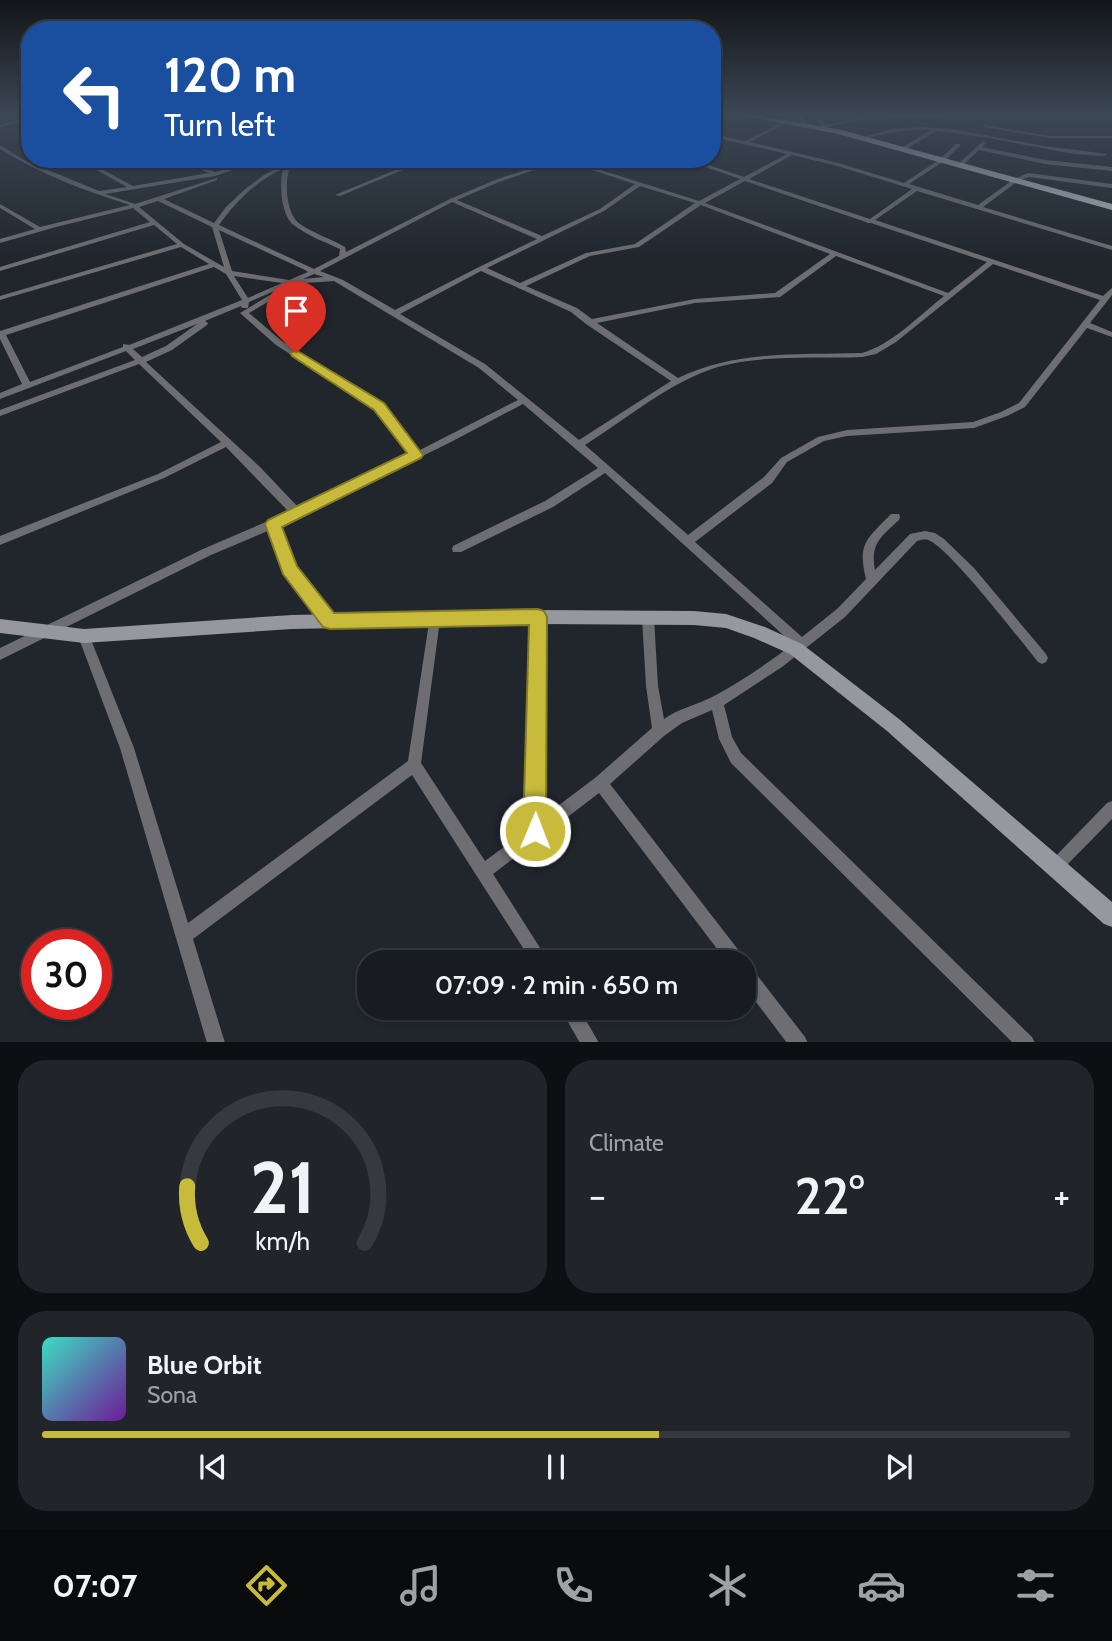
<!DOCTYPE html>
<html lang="en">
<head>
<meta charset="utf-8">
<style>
	:root { --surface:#181c21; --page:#21252a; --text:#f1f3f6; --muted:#9fa1a5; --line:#363a3f; --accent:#c8bb3b }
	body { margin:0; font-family:Cabin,sans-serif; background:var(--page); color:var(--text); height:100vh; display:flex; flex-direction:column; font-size:26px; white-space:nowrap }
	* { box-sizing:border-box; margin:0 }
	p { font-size:23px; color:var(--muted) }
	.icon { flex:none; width:38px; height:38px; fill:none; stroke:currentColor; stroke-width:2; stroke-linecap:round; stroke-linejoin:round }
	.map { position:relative; height:1042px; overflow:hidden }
	.panel { display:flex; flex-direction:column; gap:18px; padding:18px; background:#0d0f12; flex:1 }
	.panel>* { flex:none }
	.top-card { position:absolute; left:21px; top:21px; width:700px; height:147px; border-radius:28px; box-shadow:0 2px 5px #0004,0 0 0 2px var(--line); background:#1a4fa0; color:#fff; overflow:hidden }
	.speed { position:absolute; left:21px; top:929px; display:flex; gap:14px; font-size:35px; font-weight:700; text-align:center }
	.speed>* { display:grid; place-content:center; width:91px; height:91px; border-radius:50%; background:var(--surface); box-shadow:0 2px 5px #0004,0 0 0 2px var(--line); line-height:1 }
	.speed .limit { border:10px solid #d22; background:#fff; color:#111 }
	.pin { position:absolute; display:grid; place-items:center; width:60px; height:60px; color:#fff; margin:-72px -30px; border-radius:50% 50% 50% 0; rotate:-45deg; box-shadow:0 0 7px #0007 }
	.pin .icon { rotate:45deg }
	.me { position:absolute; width:77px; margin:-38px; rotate:1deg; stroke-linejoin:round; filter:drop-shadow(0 0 5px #0008) }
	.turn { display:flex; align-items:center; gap:24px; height:147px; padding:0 28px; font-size:32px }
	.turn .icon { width:91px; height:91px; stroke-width:2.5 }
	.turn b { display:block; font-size:49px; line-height:60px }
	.big { font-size:52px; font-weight:600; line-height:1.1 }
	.panel .tile { flex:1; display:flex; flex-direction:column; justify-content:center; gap:10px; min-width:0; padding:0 24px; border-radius:28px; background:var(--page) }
	.panel .dial { align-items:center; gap:0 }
	.dial svg { height:182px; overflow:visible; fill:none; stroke:var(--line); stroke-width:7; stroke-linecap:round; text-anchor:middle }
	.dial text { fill:var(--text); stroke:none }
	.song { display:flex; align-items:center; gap:21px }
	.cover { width:84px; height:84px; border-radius:10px; background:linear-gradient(135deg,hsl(170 70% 55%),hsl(280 70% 35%)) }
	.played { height:7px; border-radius:4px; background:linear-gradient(90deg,var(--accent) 60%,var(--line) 60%) }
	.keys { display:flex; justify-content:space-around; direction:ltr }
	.heat { display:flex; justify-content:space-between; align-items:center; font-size:38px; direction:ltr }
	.panel .tiles { flex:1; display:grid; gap:18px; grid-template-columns:1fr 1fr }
	.tile:last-child { grid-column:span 2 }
	.trip { position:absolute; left:357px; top:950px; width:399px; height:70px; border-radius:28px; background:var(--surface); box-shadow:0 2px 5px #0004,0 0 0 2px var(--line); font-weight:600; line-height:70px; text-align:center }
	.tab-bar { display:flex; height:112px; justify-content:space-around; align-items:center; background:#0a0b0d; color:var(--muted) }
	.tab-bar .icon { width:49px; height:49px }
	.tab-bar .selected { color:var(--accent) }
	.tab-bar b { font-size:32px; color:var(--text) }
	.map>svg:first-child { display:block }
</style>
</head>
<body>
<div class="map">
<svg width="1112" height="1043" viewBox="0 0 1112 1043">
	<rect width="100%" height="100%" fill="#20262c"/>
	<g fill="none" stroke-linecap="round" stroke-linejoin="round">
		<!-- minor -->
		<path fill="#6e6e72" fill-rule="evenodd" d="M797 114H801L807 126H803Z
			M808 114H812L827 125 858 118 888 116 1112 115V117L888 118 858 120 818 129 816 127 823 126Z
			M30 117V119L0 127V125Z
			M787 120 789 122 750 142 838 163 904 183 940 159 956 144H960V146L944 161 909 184 978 205 1014 179 1028 173 1112 184V188L1029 177 1018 181 983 207 1112 246V250L917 191 875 220 1103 296 1112 288V295L1090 323 1112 332V337L1087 328 1025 407 1007 416 974 428 847 436 824 441 787 462 772 483 695 542 802 637 837 609 866 579C857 543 867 539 891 514H899L900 517 899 520C881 537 870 543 875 570L910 534 925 531 935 533 944 539 974 568 1046 654 1048 658 1046 662 1042 664 1038 662C1021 641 948 546 928 540 925 539 920 540 917 541L845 617 782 667 724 705 732 737 741 753 1032 1037 1035 1043H1013L731 763 719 739 712 710 682 723 664 736 610 784 743 956 745 964 750 966 805 1037 808 1043H787L744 986V962H727L599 793 493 874 549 962H532L412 775 193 939 225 1043H207L120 748 78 636 80 632 84 631 88 632 134 748 188 923 408 761 430 616 434 615 438 616 440 620 421 763 485 861 528 829 532 617 534 613 538 612 542 613 544 617 543 817 595 778 652 728 646 686 642 618 644 614 648 613 652 614 654 618 658 686 664 719C679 708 698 705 714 696 742 681 768 663 793 644L605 473 553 507 461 552H453L452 549 453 546 545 501 598 468 523 404 449 443 279 526 294 567 334 617 336 621 334 625 330 626 326 625 285 572 270 530 211 555 0 660V648L203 549 289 512 226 447 164 478 0 545V536L158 474 221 442 139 364 0 416V410L135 360 126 351 0 399V393L22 384 0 339V331L209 264 181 247 0 300V296L177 244 154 225 0 271V267L150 222 133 208 56 227 0 243V239L35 229 0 208V204L40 227 130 205C85 191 40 174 0 149V145L26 161 99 191 127 187 77 159H83L133 186 209 173 188 165 190 162 215 172 259 159H267L215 176 105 194 135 204 217 178V180L164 199 214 223 226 207 244 190 264 175 290 161 293 163 312 159H327L290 167C284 181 286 215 300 224 313 233 331 239 345 247L346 252 450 199 495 180 558 159H566L499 182 457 200 542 236 600 209 635 184 580 166 593 159H600L588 166 699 201 740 179 683 159H691L744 177 787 154 712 137V134L745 141ZM792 155 834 165 912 189 870 219 749 179ZM283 169C279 184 281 217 295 226 308 236 325 242 340 249L339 256 314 269 219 225C235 202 257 180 283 169ZM745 181 866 222 867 223H871L987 262 948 293 705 203ZM640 186 695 203 635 244 586 253 520 283 487 268 604 211ZM158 201 212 227 224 267 184 244 139 207ZM452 202 537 239 479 267 395 310 343 280 320 271ZM701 205 830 254 775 293 695 299 592 319 577 308 526 286 590 256 639 247ZM219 230 305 270 308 272 289 280 232 271ZM836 256 944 296C920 315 891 345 862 353 798 355 737 350 678 378L597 323 695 303 780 297ZM993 264 1100 300 1019 403 1001 412 973 422 847 430 818 437 781 458 764 477 688 535 585 445C628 418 669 382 718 367 764 354 815 359 862 357L876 354 896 342ZM214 267 226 274 242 300 129 345 123 344V347L30 382 6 335ZM481 271 571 312 586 324 671 381 579 440 485 364 400 314ZM314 274 324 277 303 279ZM234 276 282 283 248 298ZM334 281 479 368 518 400 418 451 382 405 282 341 249 313 292 288 285 286 240 313 276 345 376 409 410 454 298 507 259 466 146 362 172 350 207 325 208 323 205 321 241 306 242 308H248L249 302 291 284ZM197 324 166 346 142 357 133 349Z
			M985 125 1049 136H1112V138H1049L983 127Z
			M922 127 952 129 1044 146 1107 154 1104 156 1074 154 983 137 937 131 905 150H901V148L931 130C907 129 885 134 862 139L860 138 892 129Z
			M983 141 986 143 982 147 1045 160 1112 167V171L1045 164 979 150 962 166H958V164Z
			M422 159H429L340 196 335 195Z
			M1112 801V819L1060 872 1055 875 1050 872 1047 867 1050 862 1107 803Z
			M560 1008H579L599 1043H580Z"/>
		<!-- secondary -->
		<path fill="#97989f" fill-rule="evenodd" d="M538 610 694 611 726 614 765 627 802 644 899 719 1112 902V927L1104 924 887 731 790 654 754 638 726 628 694 625 538 624 292 629 84 643 0 633V619L84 629 292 615Z"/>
		<!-- primary -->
		<path fill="#b7b9c1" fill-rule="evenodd" d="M734 114H749L842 130 1112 204V210L838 134Z"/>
	</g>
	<!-- sky -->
	<linearGradient id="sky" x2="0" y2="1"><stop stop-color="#121518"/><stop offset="0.44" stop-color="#3c4756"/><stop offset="1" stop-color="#3c4756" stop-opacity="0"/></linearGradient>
	<rect width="1112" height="260" fill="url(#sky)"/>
	<!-- route -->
	<path fill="#c8bb3b" stroke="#827a26" stroke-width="2" d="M296 350 384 403 423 455 421 458 282 527 297 566 334 613 538 609 544 611 547 617 546 831 543 839 535 843 527 839 523 831 529 625 330 629 323 627 283 574 265 524 268 520 407 453 374 410 292 356 290 353Z"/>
</svg>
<div class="speed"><div class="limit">30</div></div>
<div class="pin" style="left:296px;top:353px;background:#d93025"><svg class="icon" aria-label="arrive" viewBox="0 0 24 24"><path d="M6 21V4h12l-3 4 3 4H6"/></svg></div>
<svg class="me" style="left:535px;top:831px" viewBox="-20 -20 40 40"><circle r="17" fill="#c8bb3b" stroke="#fff" stroke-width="3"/><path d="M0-11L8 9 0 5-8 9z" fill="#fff"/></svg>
<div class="trip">07:09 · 2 min · 650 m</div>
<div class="top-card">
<div class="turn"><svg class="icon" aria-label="left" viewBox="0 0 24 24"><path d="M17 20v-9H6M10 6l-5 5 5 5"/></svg><div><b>120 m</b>Turn left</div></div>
</div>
</div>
<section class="panel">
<div class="tiles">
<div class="tile dial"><svg viewBox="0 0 100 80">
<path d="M14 69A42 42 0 1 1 86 69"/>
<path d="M14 69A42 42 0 0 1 8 44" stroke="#c8bb3b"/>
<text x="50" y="56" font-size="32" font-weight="700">21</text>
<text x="50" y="72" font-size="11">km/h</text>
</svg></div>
<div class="tile"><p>Climate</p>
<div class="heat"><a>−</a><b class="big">22°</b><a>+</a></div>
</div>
<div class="tile">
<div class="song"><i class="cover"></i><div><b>Blue Orbit</b><p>Sona</p></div></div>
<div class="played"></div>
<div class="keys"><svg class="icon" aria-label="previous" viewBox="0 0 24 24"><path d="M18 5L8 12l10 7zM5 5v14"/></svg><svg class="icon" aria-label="pause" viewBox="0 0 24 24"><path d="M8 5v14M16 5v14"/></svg><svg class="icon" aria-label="next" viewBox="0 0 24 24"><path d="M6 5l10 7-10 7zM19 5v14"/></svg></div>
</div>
</div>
</section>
<nav class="tab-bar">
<b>07:07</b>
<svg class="icon selected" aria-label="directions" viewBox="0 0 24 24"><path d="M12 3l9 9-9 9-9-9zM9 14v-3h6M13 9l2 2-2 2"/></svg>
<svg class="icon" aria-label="music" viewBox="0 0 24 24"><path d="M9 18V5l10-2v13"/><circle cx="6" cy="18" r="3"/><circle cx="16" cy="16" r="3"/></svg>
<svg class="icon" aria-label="phone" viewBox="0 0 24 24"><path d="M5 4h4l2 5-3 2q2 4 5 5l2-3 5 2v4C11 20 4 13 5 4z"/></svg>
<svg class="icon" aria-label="climate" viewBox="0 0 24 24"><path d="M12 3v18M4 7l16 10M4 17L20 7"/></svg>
<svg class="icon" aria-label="car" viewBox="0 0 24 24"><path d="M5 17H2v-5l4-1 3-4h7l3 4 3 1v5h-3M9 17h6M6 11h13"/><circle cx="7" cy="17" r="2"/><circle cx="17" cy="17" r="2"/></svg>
<svg class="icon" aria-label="filters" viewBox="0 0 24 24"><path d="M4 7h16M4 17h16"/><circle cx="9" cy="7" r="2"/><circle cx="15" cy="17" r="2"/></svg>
</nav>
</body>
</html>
